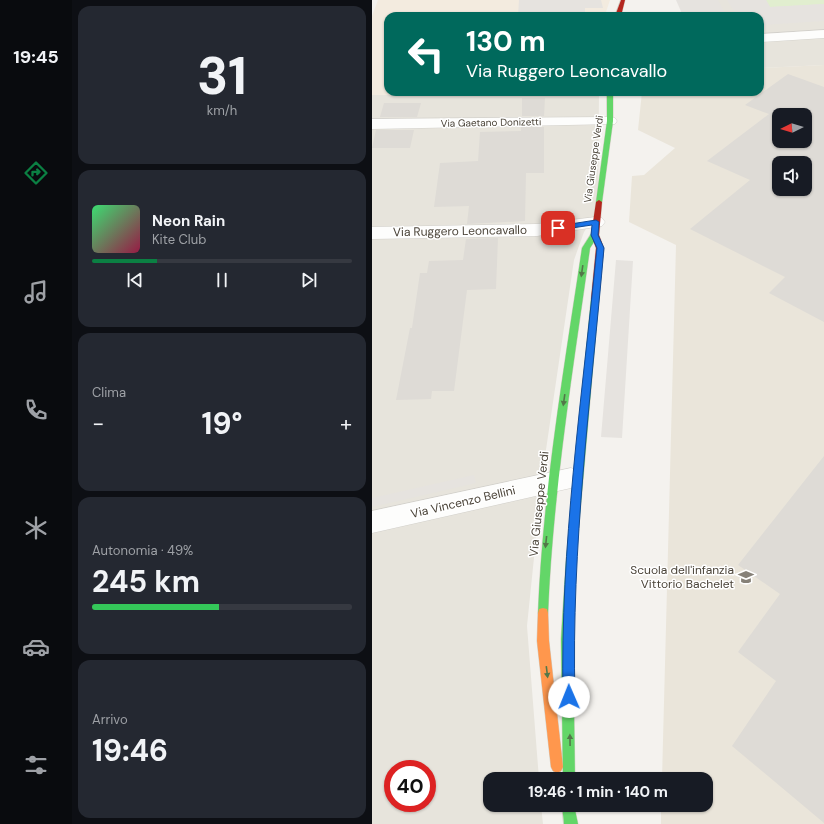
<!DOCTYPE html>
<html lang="it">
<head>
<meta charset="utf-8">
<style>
	:root { --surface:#171b24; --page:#242831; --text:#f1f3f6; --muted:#9ea1a6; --line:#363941; --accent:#0b8043 }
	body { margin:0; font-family:"DM Sans",sans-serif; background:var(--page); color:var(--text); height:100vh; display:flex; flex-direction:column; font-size:15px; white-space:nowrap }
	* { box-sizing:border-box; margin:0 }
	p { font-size:13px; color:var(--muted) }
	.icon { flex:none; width:22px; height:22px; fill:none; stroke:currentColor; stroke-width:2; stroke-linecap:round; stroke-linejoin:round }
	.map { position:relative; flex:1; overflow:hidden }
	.drawer { display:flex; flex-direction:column; gap:6px; padding:6px; background:#0d0f14; width:300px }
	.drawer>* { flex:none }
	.top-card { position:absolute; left:12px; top:12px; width:380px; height:84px; border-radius:12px; box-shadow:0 1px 3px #0004; background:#00695c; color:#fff; overflow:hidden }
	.needle { width:26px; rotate:265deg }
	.fabs { position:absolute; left:400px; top:108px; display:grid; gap:8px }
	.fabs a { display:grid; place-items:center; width:40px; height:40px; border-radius:8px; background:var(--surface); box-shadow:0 1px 3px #0004; font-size:20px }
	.speed { position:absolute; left:12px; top:760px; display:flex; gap:8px; font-size:20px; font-weight:700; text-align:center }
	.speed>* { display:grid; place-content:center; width:52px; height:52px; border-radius:50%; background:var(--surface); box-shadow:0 1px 3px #0004; line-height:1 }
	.speed .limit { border:6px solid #d22; background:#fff; color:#111 }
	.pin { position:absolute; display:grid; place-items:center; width:34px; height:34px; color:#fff; margin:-17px; border-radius:8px; box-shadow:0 2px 6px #0006 }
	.me { position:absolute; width:44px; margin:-22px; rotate:359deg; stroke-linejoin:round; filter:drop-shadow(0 0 3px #0008) }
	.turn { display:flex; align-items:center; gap:14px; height:84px; padding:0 16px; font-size:18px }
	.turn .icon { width:52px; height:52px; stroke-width:2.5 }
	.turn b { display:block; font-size:28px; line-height:34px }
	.big { font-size:30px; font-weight:700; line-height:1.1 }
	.drawer .tile { flex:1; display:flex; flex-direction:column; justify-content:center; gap:6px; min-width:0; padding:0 14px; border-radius:12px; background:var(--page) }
	.drawer .dial { align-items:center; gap:0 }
	.dial b { font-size:52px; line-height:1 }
	.song { display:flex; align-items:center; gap:12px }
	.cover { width:48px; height:48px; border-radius:6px; background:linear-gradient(135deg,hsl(140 70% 55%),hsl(340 70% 35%)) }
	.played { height:4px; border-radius:2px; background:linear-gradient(90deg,var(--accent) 25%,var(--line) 25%) }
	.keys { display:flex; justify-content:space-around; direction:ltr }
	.heat { display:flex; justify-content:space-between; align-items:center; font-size:22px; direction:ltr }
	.charge { height:6px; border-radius:3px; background:linear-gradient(90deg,#34c759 49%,var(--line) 0) }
	.trip { position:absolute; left:111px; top:772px; width:230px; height:40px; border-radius:12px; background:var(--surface); box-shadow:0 1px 3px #0004; font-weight:700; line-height:40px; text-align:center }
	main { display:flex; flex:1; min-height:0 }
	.dock { display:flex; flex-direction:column; width:72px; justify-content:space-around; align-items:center; background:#090b0e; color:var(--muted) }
	.dock .icon { width:28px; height:28px }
	.dock .current { color:var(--accent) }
	.dock b { font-size:18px; color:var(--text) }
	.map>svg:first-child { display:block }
</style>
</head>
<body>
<main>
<nav class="dock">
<b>19:45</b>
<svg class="icon current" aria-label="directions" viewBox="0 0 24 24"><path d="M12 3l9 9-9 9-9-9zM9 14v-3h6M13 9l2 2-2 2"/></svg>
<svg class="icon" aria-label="music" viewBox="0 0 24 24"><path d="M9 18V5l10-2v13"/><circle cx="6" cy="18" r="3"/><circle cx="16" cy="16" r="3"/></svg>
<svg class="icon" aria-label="phone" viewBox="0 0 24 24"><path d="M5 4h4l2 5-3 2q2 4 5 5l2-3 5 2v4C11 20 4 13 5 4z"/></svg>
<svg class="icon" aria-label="climate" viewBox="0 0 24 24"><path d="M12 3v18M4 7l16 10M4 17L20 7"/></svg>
<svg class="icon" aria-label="car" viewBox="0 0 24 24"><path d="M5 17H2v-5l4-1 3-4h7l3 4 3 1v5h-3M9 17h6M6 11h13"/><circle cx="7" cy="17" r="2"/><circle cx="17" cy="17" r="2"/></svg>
<svg class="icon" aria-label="filters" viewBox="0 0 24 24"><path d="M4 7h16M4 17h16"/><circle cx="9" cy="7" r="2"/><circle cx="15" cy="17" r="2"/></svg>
</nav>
<section class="drawer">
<div class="tile dial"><b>31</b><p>km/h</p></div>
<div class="tile">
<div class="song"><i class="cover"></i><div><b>Neon Rain</b><p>Kite Club</p></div></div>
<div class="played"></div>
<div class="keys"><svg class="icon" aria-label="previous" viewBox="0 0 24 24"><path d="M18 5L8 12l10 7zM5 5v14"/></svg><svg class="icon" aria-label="pause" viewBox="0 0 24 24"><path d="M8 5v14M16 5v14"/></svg><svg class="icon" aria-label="next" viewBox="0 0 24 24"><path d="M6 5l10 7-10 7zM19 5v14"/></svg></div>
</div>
<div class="tile"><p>Clima</p>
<div class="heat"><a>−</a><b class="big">19°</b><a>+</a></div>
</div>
<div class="tile"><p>Autonomia · 49%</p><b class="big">245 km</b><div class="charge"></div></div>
<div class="tile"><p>Arrivo</p><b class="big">19:46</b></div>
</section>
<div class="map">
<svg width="452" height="824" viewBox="0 0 452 824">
	<rect width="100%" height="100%" fill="#f4f2ee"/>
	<!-- residential -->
	<path fill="#e7e4dc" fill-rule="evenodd" d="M339 0H452V65L388 68V16H347Z
		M227 92 226 211 212 232 202 260 171 470 155 626 167 779H118V805H169L171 824H0V95ZM21 769H55V803H21Z"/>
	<!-- commercial -->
	<path fill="#f3ebdf" d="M6 0H238L234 12 227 16H16V92H211L0 95V16Z"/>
	<!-- education -->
	<path fill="#eae5da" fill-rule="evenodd" d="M452 65V824H289V805H334V779H290L304 245 257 222 260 176 272 175 303 148 266 130 270 92H388V68ZM407 115H433V141H407ZM407 163H433V189H407Z"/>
	<!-- green -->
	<path fill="#e1eecf" d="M394 0H452V4L398 7Z"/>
	<!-- parking -->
	<path fill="#e6e3df" d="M147 0H229L231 8H213V16H146Z
		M304 0H346L353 13 339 14 340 16H311Z
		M355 0H394L398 7 452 4V21L388 25V16H365Z
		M244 260 261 261 250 438 229 437Z
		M102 475 104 483 0 507V498Z"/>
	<!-- building -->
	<path fill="#dedbd6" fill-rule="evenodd" d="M416 74 452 87V322L397 293 413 277 318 229 378 180 335 161 397 114 373 105ZM407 115H433V141H407ZM407 163H433V189H407Z
		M150 98H173L172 116H150Z
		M12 103H49L45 117H8Z
		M149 127H172V173H154L153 221 95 224 97 206 62 207 68 163 106 161 108 132 149 131Z
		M4 130H42L38 148H0Z
		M126 238 124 289 95 290 82 391H60L59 399 24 400 38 328H40L48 273H55L57 261 91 260 94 239Z
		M452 456V823L360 746 404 681 366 652 408 594 366 565Z"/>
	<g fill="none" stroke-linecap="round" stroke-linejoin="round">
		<defs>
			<path id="street" d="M452 30V38L388 42V34Z
				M238 117 243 118 245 121 243 124 0 129V119Z
				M224 217 230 218 233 222 230 226 165 236 0 239V227L165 224Z
				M199 468 207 471 211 478 207 485 199 488 0 533V511Z"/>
			<path id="fast" d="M235 92H241V121L230 202 227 204 224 202 235 121Z
				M219 234H222L226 236 218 248C201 370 181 490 176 613L175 617 171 618 167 617 166 613C171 490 192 369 210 248Z
				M223 296 227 299 204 560 201 639 203 779H191L189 639 194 560 219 299Z
				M190 805H202L206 824H192Z"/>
			<path id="slow" d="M171 608 175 609 176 613 177 641 191 767 189 771 185 773 181 771 179 767 165 641 166 613 167 609Z"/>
			<path id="jam" d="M249 0H253L249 16H243Z
				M227 200 230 202 227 235 232 248 227 299 223 302 219 299 224 248 219 235 224 202Z"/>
		</defs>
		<!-- street casing -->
		<use href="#street" stroke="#d2d0cb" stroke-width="1"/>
		<!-- fast casing -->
		<use href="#fast" stroke="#d3cfc5" stroke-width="1"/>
		<!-- slow casing -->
		<use href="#slow" stroke="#d3cfc5" stroke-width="1"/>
		<!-- jam casing -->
		<use href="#jam" stroke="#d3cfc5" stroke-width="1"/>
		<!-- street -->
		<use href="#street" fill="#fdfdfc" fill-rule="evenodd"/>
		<!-- fast -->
		<use href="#fast" fill="#63d668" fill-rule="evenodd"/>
		<!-- slow -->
		<use href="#slow" fill="#ff974d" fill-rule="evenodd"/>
		<!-- jam -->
		<use href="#jam" fill="#b3261e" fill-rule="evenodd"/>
	</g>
	<!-- one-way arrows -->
	<defs><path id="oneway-solid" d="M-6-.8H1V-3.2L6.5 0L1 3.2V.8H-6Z"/></defs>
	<g fill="#537749">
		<use href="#oneway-solid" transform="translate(210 271) rotate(98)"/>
		<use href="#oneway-solid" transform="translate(192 400) rotate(98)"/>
		<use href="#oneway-solid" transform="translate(174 542) rotate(96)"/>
		<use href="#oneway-solid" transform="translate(175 672) rotate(83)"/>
		<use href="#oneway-solid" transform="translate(198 740) rotate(-91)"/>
	</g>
	<!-- route -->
	<path fill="#1a73e8" stroke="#114b97" d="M224 220 227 222 226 235 232 248C219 397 199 547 203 697L201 701 197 703 192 701 191 697C188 547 210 397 225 248L219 235 220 225 186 230 183 228 186 226Z"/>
	<!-- icons -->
	<defs>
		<symbol id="school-bare" viewBox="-9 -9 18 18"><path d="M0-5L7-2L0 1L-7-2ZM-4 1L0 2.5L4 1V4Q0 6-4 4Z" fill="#868178" stroke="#fff" stroke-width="2.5" paint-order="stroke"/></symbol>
	</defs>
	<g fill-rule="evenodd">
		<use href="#school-bare" x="363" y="566" width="22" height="22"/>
	</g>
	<g text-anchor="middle" stroke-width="3" stroke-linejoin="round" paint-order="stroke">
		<!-- far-street labels -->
		<g font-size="10" fill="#4b4439" stroke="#fff">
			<text transform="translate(119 122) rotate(-1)" y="4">Via Gaetano Donizetti</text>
			<text transform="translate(221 159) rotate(-82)" y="4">Via Giuseppe Verdi</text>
		</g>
		<!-- street labels -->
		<g font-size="12" fill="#4b4439" stroke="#fff">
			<text transform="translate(88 231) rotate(-1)" y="4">Via Ruggero Leoncavallo</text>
			<text transform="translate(91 502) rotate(-13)" y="4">Via Vincenzo Bellini</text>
			<text transform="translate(167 504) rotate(-84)" y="4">Via Giuseppe Verdi</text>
		</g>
		<!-- poi labels -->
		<g font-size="12" fill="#4b4439" stroke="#fff" text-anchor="end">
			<text x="362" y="574">Scuola dell'infanzia<tspan x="362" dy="14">Vittorio Bachelet</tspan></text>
		</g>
	</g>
</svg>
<div class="fabs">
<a><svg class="needle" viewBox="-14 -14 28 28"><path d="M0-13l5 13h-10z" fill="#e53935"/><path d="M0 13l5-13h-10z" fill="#9ea1a6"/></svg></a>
<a><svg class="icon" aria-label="sound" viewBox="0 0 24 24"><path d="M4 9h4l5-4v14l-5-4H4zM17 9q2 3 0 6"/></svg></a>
</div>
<div class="speed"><div class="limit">40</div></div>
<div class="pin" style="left:186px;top:228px;background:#d93025"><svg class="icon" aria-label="arrive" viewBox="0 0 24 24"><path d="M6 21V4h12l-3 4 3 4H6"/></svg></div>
<svg class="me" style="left:197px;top:697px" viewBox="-20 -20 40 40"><circle r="19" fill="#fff"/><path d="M0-13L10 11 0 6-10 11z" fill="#1a73e8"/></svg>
<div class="trip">19:46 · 1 min · 140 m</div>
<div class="top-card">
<div class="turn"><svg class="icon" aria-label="left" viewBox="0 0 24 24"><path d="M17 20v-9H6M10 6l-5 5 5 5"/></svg><div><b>130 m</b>Via Ruggero Leoncavallo</div></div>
</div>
</div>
</main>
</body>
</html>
